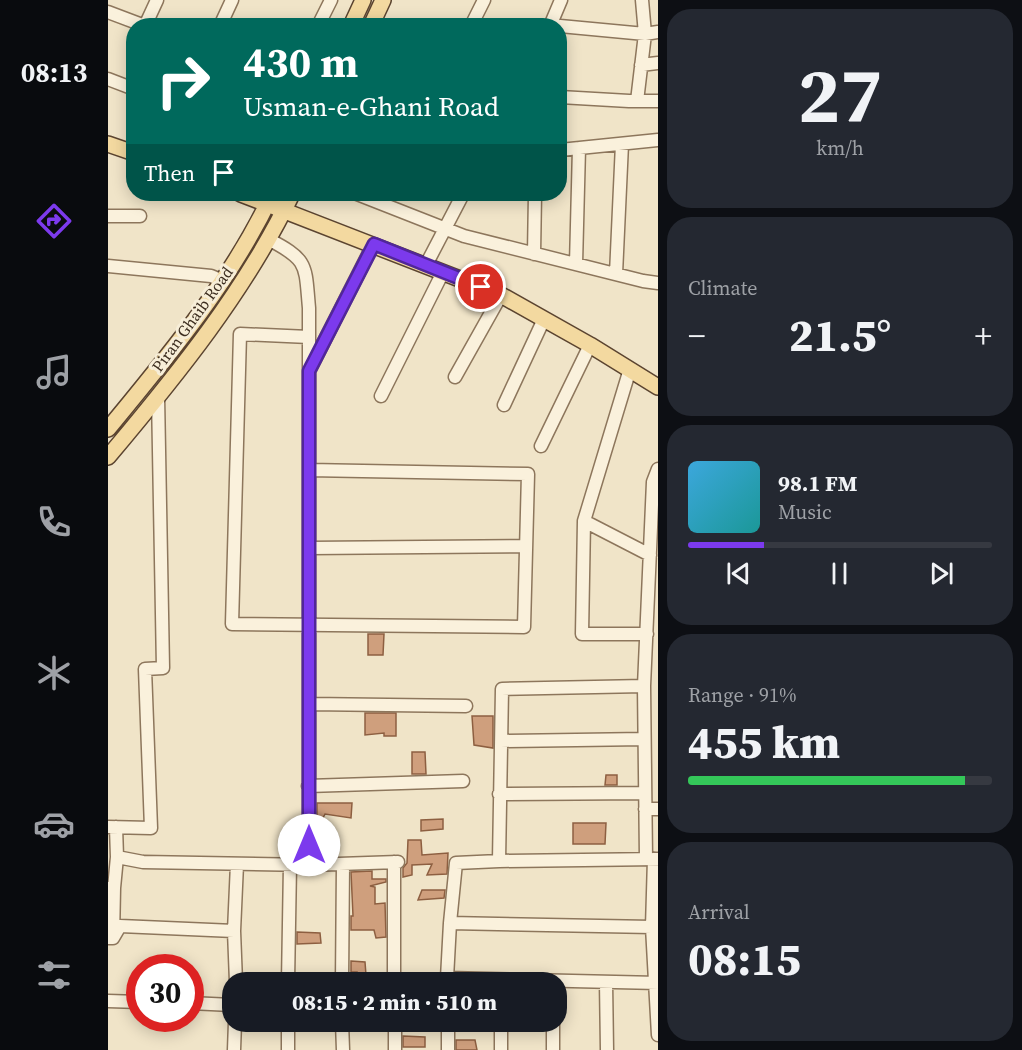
<!DOCTYPE html>
<html lang="en">
<head>
<meta charset="utf-8">
<style>
	:root { --surface:#171b24; --page:#242831; --text:#f1f3f6; --muted:#9ea1a6; --line:#363941; --accent:#7c3aed }
	body { margin:0; font-family:"Source Serif 4",serif; background:var(--page); color:var(--text); height:100vh; display:flex; flex-direction:column; font-size:22px; white-space:nowrap }
	* { box-sizing:border-box; margin:0 }
	p { font-size:20px; color:var(--muted) }
	.icon { flex:none; width:33px; height:33px; fill:none; stroke:currentColor; stroke-width:2; stroke-linecap:round; stroke-linejoin:round }
	.map { position:relative; flex:1; overflow:hidden }
	.side { display:flex; flex-direction:column; gap:9px; padding:9px; background:#0d0f14; width:364px }
	.side>* { flex:none }
	.guide { position:absolute; left:18px; top:18px; width:441px; height:183px; border-radius:24px; box-shadow:0 3px 15px #0003; background:#00695c; color:#fff; overflow:hidden }
	.speed { position:absolute; left:18px; top:954px; display:flex; gap:12px; font-size:30px; font-weight:700; text-align:center }
	.speed>* { display:grid; place-content:center; width:78px; height:78px; border-radius:50%; background:var(--surface); box-shadow:0 3px 15px #0003; line-height:1 }
	.speed .limit { border:9px solid #d22; background:#fff; color:#111 }
	.pin { position:absolute; display:grid; place-items:center; width:51px; height:51px; color:#fff; margin:-26px; border:3px solid #fff; border-radius:50%; box-shadow:0 2px 6px #0007 }
	.me { position:absolute; width:66px; margin:-33px; rotate:0deg; stroke-linejoin:round; filter:drop-shadow(0 0 4px #0008) }
	.turn { display:flex; align-items:center; gap:21px; height:126px; padding:0 18px; font-size:27px }
	.turn .icon { width:78px; height:78px; stroke-width:2.5 }
	.turn b { display:block; font-size:42px; line-height:51px }
	.then { display:flex; align-items:center; height:57px; padding:0 18px; background:#0003; gap:12px; font-size:22px }
	.big { font-size:45px; font-weight:800; line-height:1.1 }
	.side .tile { flex:1; display:flex; flex-direction:column; justify-content:center; gap:9px; min-width:0; padding:0 21px; border-radius:24px; background:var(--page) }
	.side .dial { align-items:center; gap:0 }
	.dial b { font-size:78px; line-height:1 }
	.song { display:flex; align-items:center; gap:18px }
	.cover { width:72px; height:72px; border-radius:9px; background:linear-gradient(135deg,hsl(200 70% 55%),hsl(180 70% 35%)) }
	.played { height:6px; border-radius:3px; background:linear-gradient(90deg,var(--accent) 25%,var(--line) 25%) }
	.keys { display:flex; justify-content:space-around; direction:ltr }
	.heat { display:flex; justify-content:space-between; align-items:center; font-size:33px; direction:ltr }
	.charge { height:9px; border-radius:4px; background:linear-gradient(90deg,#34c759 91%,var(--line) 0) }
	.trip { position:absolute; left:114px; top:972px; width:345px; height:60px; border-radius:24px; background:var(--surface); box-shadow:0 3px 15px #0003; font-weight:800; line-height:60px; text-align:center }
	main { display:flex; flex:1; min-height:0 }
	.dock { display:flex; flex-direction:column; width:108px; justify-content:space-around; align-items:center; background:#090b0e; color:var(--muted) }
	.dock .icon { width:42px; height:42px }
	.dock .current { color:var(--accent) }
	.dock b { font-size:27px; color:var(--text) }
	.map>svg:first-child { display:block }
</style>
</head>
<body>
<main>
<nav class="dock">
<b>08:13</b>
<svg class="icon current" aria-label="directions" viewBox="0 0 24 24"><path d="M12 3l9 9-9 9-9-9zM9 14v-3h6M13 9l2 2-2 2"/></svg>
<svg class="icon" aria-label="music" viewBox="0 0 24 24"><path d="M9 18V5l10-2v13"/><circle cx="6" cy="18" r="3"/><circle cx="16" cy="16" r="3"/></svg>
<svg class="icon" aria-label="phone" viewBox="0 0 24 24"><path d="M5 4h4l2 5-3 2q2 4 5 5l2-3 5 2v4C11 20 4 13 5 4z"/></svg>
<svg class="icon" aria-label="climate" viewBox="0 0 24 24"><path d="M12 3v18M4 7l16 10M4 17L20 7"/></svg>
<svg class="icon" aria-label="car" viewBox="0 0 24 24"><path d="M5 17H2v-5l4-1 3-4h7l3 4 3 1v5h-3M9 17h6M6 11h13"/><circle cx="7" cy="17" r="2"/><circle cx="17" cy="17" r="2"/></svg>
<svg class="icon" aria-label="filters" viewBox="0 0 24 24"><path d="M4 7h16M4 17h16"/><circle cx="9" cy="7" r="2"/><circle cx="15" cy="17" r="2"/></svg>
</nav>
<div class="map">
<svg width="550" height="1050" viewBox="0 0 550 1050">
	<rect width="100%" height="100%" fill="#f0e4c8"/>
	<!-- building -->
	<path fill="#cf9f7d" stroke="#8d5f41" stroke-width="1.5" d="M260 634H276L275 655H260Z
		M257 713H288V736H276V733L257 735Z
		M364 716H385V748L366 745Z
		M304 752H317L318 774H304Z
		M498 775H509V785H497Z
		M209 803H244L243 818 217 814 209 830Z
		M335 819V829L313 831V820Z
		M465 823H498L497 844H465Z
		M300 840H313L314 855 340 853 339 874 319 875 324 864 304 865V875L295 877V868L299 863Z
		M264 871V879H278V882L262 886 267 887V904L277 903 278 937 268 938 266 930H243V916H245L243 872Z
		M314 890H337L336 898 310 900Z
		M189 932 212 933 213 943 189 944Z
		M243 961 257 962 258 975H265V982H248L249 972H243Z
		M295 1036 317 1037V1047H295Z
		M348 1040H367L369 1050H348Z"/>
	<g fill="none" stroke-linecap="round" stroke-linejoin="round">
		<defs>
			<path id="minor" d="M0 12 37 26
				M37 26 49 0
				M112 26 124 0
				M210 26 223 0
				M363 26 376 0
				M442 26 453 0
				M452 26 537 34 550 32
				M533 65 550 63
				M0 79 26 89
				M452 97 521 101H550
				M529 101 537 34 534 0
				M452 150 550 140
				M249 194 356 236 535 281 550 283
				M0 216H32
				M160 239C201 260 197 265 201 308V865L290 862
				M426 254 427 194
				M468 264 471 148
				M318 265 355 194
				M0 266 103 276 115 281
				M508 274 514 144
				M202 369 265 245
				M522 369 476 521 474 634H539
				M347 377 393 295
				M273 396 335 272
				M396 405 436 319
				M433 446 482 345
				M201 470 420 474 416 627 124 624 132 334 201 337
				M476 521 542 555
				M202 548 418 546
				M202 704 358 706
				M393 741 536 739
				M200 786 355 781
				M391 794 537 793
				M537 809H550
				M0 827 43 828 37 669 55 668 50 396
				M8 827 9 857
				M538 859 536 686 545 482 550 469
				M546 859 544 927 550 1035
				M391 861 394 689 536 686
				M0 888H6L5 937
				M6 888 9 857 35 862 201 865
				M342 923 348 863 391 861 550 859
				M126 931 128 982
				M0 938H5L12 926 126 931 129 864
				M339 978 342 923 544 927
				M180 982 182 865
				M234 982 235 864
				M286 982V862
				M339 982V978L550 983
				M498 982 499 1050
				M0 1001 32 1002
				M82 1003 124 1005
				M180 1022V1050
				M234 1022 235 1050
				M287 1022V1050
				M340 1022V1050
				M445 1022V1050
				M126 1050 127 1022
				M393 1050V1022"/>
			<path id="major" d="M243 26 255 0
				M263 26 275 0
				M0 144 26 153
				M133 194 393 295 482 345 550 387
				M0 429C61 355 123 281 164 194
				M0 457C69 375 138 290 184 194"/>
		</defs>
		<!-- minor casing -->
		<use href="#minor" stroke="#8d765c" stroke-width="15"/>
		<!-- major casing -->
		<use href="#major" stroke="#5b4430" stroke-width="18"/>
		<!-- minor -->
		<use href="#minor" stroke="#faf1dc" stroke-width="12"/>
		<!-- major -->
		<use href="#major" stroke="#f3d9a0" stroke-width="15"/>
	</g>
	<g fill="none" stroke-linecap="round" stroke-linejoin="round">
		<defs>
			<path id="route" d="M201 845V371L266 244 373 287"/>
		</defs>
		<!-- route casing -->
		<use href="#route" stroke="#51269a" stroke-width="15"/>
		<!-- route -->
		<use href="#route" stroke="#7c3aed" stroke-width="10"/>
	</g>
	<g text-anchor="middle" stroke-width="6" stroke-linejoin="round" paint-order="stroke">
		<!-- street labels -->
		<g font-size="16" fill="#3d2e20" stroke="#f7eed8">
			<text transform="translate(84 319) rotate(-54)" y="6">Piran Ghaib Road</text>
		</g>
	</g>
</svg>
<div class="speed"><div class="limit">30</div></div>
<div class="pin" style="left:373px;top:287px;background:#d93025"><svg class="icon" aria-label="arrive" viewBox="0 0 24 24"><path d="M6 21V4h12l-3 4 3 4H6"/></svg></div>
<svg class="me" style="left:201px;top:845px" viewBox="-20 -20 40 40"><circle r="19" fill="#fff"/><path d="M0-13L10 11 0 6-10 11z" fill="#7c3aed"/></svg>
<div class="trip">08:15 · 2 min · 510 m</div>
<div class="guide">
<div class="turn"><svg class="icon" aria-label="right" viewBox="0 0 24 24"><path d="M7 20v-9h11M14 6l5 5-5 5"/></svg><div><b>430 m</b>Usman-e-Ghani Road</div></div>
<div class="then">Then<svg class="icon" aria-label="arrive" viewBox="0 0 24 24"><path d="M6 21V4h12l-3 4 3 4H6"/></svg></div>
</div>
</div>
<section class="side">
<div class="tile dial"><b>27</b><p>km/h</p></div>
<div class="tile"><p>Climate</p>
<div class="heat"><a>−</a><b class="big">21.5°</b><a>+</a></div>
</div>
<div class="tile">
<div class="song"><i class="cover"></i><div><b>98.1 FM</b><p>Music</p></div></div>
<div class="played"></div>
<div class="keys"><svg class="icon" aria-label="previous" viewBox="0 0 24 24"><path d="M18 5L8 12l10 7zM5 5v14"/></svg><svg class="icon" aria-label="pause" viewBox="0 0 24 24"><path d="M8 5v14M16 5v14"/></svg><svg class="icon" aria-label="next" viewBox="0 0 24 24"><path d="M6 5l10 7-10 7zM19 5v14"/></svg></div>
</div>
<div class="tile"><p>Range · 91%</p><b class="big">455 km</b><div class="charge"></div></div>
<div class="tile"><p>Arrival</p><b class="big">08:15</b></div>
</section>
</main>
</body>
</html>
